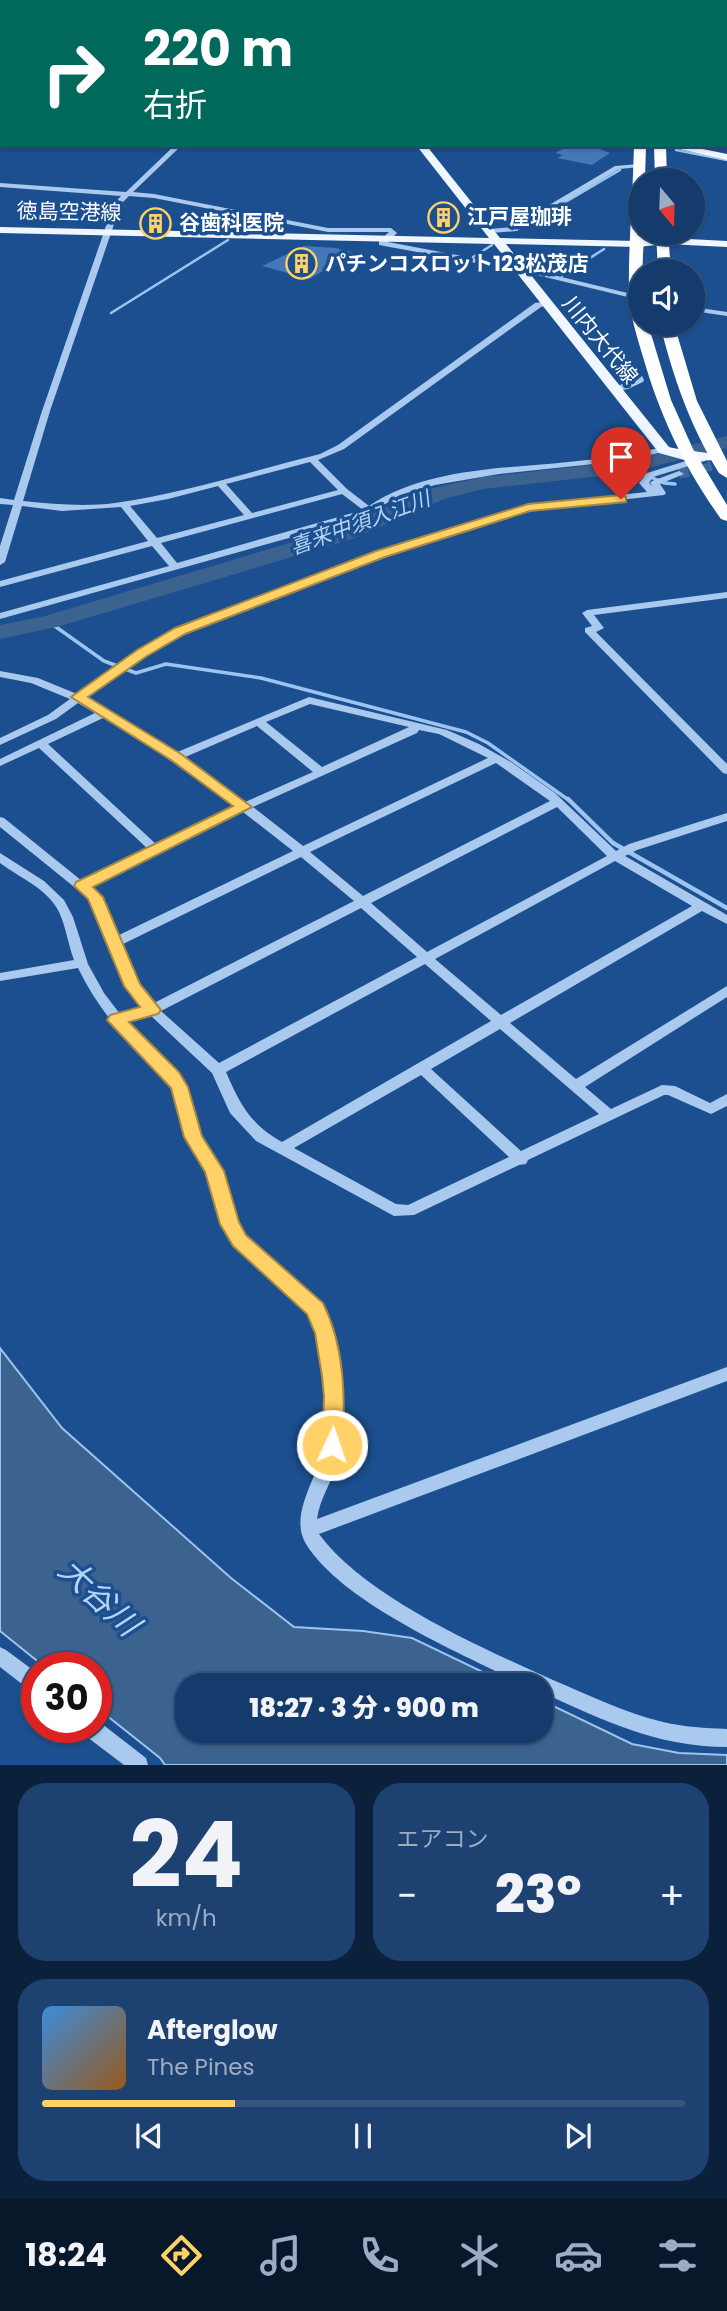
<!DOCTYPE html>
<html lang="ja">
<head>
<meta charset="utf-8">
<style>
	:root { --surface:#143b6b; --page:#1d4271; --text:#f1f3f6; --muted:#9dadc1; --line:#33557e; --accent:#ffd166 }
	body { margin:0; font-family:Poppins,"Noto Sans JP",sans-serif; background:var(--page); color:var(--text); height:100vh; display:flex; flex-direction:column; font-size:26px; white-space:nowrap }
	* { box-sizing:border-box; margin:0 }
	p { font-size:23px; color:var(--muted) }
	.icon { flex:none; width:38px; height:38px; fill:none; stroke:currentColor; stroke-width:2; stroke-linecap:round; stroke-linejoin:round }
	.map { position:relative; height:1765px; overflow:hidden }
	.panel { display:flex; flex-direction:column; gap:18px; padding:18px; background:#0b203b; flex:1 }
	.panel>* { flex:none }
	.banner { position:absolute; left:0px; top:0px; width:728px; height:147px; box-shadow:0 2px 5px #0004,0 0 0 2px var(--line); background:#00695c; color:#fff; overflow:hidden }
	.needle { width:46px; rotate:161deg }
	.tools { position:absolute; left:628px; top:168px; display:grid; gap:14px }
	.tools a { display:grid; place-items:center; width:77px; height:77px; border-radius:50%; background:var(--surface); box-shadow:0 2px 5px #0004,0 0 0 2px var(--line); font-size:35px }
	.speed { position:absolute; left:21px; top:1652px; display:flex; gap:14px; font-size:35px; font-weight:700; text-align:center }
	.speed>* { display:grid; place-content:center; width:91px; height:91px; border-radius:50%; background:var(--surface); box-shadow:0 2px 5px #0004,0 0 0 2px var(--line); line-height:1 }
	.speed .limit { border:10px solid #d22; background:#fff; color:#111 }
	.pin { position:absolute; display:grid; place-items:center; width:60px; height:60px; color:#fff; margin:-72px -30px; border-radius:50% 50% 50% 0; rotate:-45deg; box-shadow:0 0 7px #0007 }
	.pin .icon { rotate:45deg }
	.me { position:absolute; width:77px; margin:-38px; rotate:3deg; stroke-linejoin:round; filter:drop-shadow(0 0 5px #0008) }
	.turn { display:flex; align-items:center; gap:24px; height:147px; padding:0 28px; font-size:32px }
	.turn .icon { width:91px; height:91px; stroke-width:2.5 }
	.turn b { display:block; font-size:49px; line-height:60px }
	.big { font-size:52px; font-weight:800; line-height:1.1 }
	.panel .widget { flex:1; display:flex; flex-direction:column; justify-content:center; gap:10px; min-width:0; padding:0 24px; border-radius:28px; background:var(--page) }
	.panel .dial { align-items:center; gap:0 }
	.dial b { font-size:91px; line-height:1 }
	.song { display:flex; align-items:center; gap:21px }
	.cover { width:84px; height:84px; border-radius:10px; background:linear-gradient(135deg,hsl(210 70% 55%),hsl(30 70% 35%)) }
	.played { height:7px; border-radius:4px; background:linear-gradient(90deg,var(--accent) 30%,var(--line) 30%) }
	.keys { display:flex; justify-content:space-around; direction:ltr }
	.heat { display:flex; justify-content:space-between; align-items:center; font-size:38px; direction:ltr }
	.panel .tiles { flex:1; display:grid; gap:18px; grid-template-columns:1fr 1fr }
	.widget:last-child { grid-column:span 2 }
	.trip { position:absolute; left:175px; top:1673px; width:378px; height:70px; border-radius:28px; background:var(--surface); box-shadow:0 2px 5px #0004,0 0 0 2px var(--line); font-weight:800; line-height:70px; text-align:center }
	.tab-bar { display:flex; height:112px; justify-content:space-around; align-items:center; background:#08182b; color:var(--muted) }
	.tab-bar .icon { width:49px; height:49px }
	.tab-bar .active { color:var(--accent) }
	.tab-bar b { font-size:32px; color:var(--text) }
	.map>svg:first-child { display:block }
</style>
</head>
<body>
<div class="map">
<svg width="727" height="1765" viewBox="0 0 727 1765">
	<rect width="100%" height="100%" fill="#1b4f8f"/>
	<!-- water -->
	<path fill="#3c6290" stroke="#9cc4f0" stroke-width="2" d="M0 1348 62 1428 231 1578 294 1627 363 1631 412 1638 510 1685H187V1731H541V1700L632 1744 679 1753 727 1755V1765H165L160 1758 96 1707V1668H46L0 1631Z"/>
	<g fill="none" stroke-linecap="round" stroke-linejoin="round">
		<!-- stream-far2 -->
		<path stroke="#9cc4f0" stroke-width="2.5" d="M683 2 704 0
			M676 150 727 160
			M545 214 620 170
			M473 257 492 245
			M562 276 604 249
			M111 313 228 240"/>
		<!-- stream-far1 -->
		<path stroke="#9cc4f0" stroke-width="3.5" d="M628 467 664 483 675 484
			M49 622 104 661 136 673 166 664 261 678 466 732 488 743 570 801"/>
		<!-- stream -->
		<path stroke="#9cc4f0" stroke-width="4.5" d="M568 799 613 843 727 908"/>
		<!-- river -->
		<path fill="#3c6290" fill-rule="evenodd" d="M727 436V448L628 473 483 489 444 499 352 539 57 627 0 639V625L45 616 336 529 429 489 483 477 628 461Z"/>
	</g>
	<!-- building -->
	<path fill="#4478b7" d="M570 145H589L610 153 592 165 557 158 563 155 555 153Z
		M304 246 336 248 355 253 309 279 262 266Z"/>
	<g fill="none" stroke-linecap="round" stroke-linejoin="round">
		<!-- minor-tunnel-far1 -->
		<path stroke="#3d69a0" stroke-width="8" stroke-dasharray="8 4.5" stroke-linecap="butt" d="M704 468 727 462"/>
		<!-- minor-tunnel -->
		<path stroke="#3d69a0" stroke-width="10" stroke-dasharray="10 5" stroke-linecap="butt" d="M679 474 711 466"/>
		<!-- minor -->
		<path fill="#a9c9ee" fill-rule="evenodd" d="M158 0H165L155 2Z
			M230 0H238L227 2Z
			M726 31H727V35H726Z
			M2 82V86L0 87V83Z
			M175 145H182L133 192 154 194 328 228H391L397 233 388 242 520 267 640 296V300L520 271 379 245V241L389 232H328L154 198 129 196 121 204 50 411 23 501C54 504 84 507 115 503 184 493 252 471 320 454L338 445 535 303 548 301V305L541 307 344 449 318 460 347 489 369 506C426 468 502 469 568 462 600 459 632 454 664 447L669 450 632 460 499 474 435 485 400 495 364 517 0 619V613L169 566 152 546 0 587V581L148 541 121 507 62 511 22 506 5 562 0 565V546L13 505 0 504V498L14 500 42 411 114 203 121 196 0 187V183L126 192ZM310 462 338 490 252 513 226 484ZM218 486 244 515 157 538 130 506 168 499ZM342 494 363 510 177 563 161 543Z
			M639 164 642 166 641 167 619 169 517 231 490 233 486 231 490 229 512 227 615 166Z
			M693 307 727 312V316L693 311Z
			M634 372H640L644 380 643 382 628 389 612 392V388L635 379 633 374Z
			M702 456 707 459 705 461 653 477 649 483 653 487 650 483 652 481 679 471 684 474 660 484 666 493 664 495 530 510 384 556 288 595 231 614 184 633 146 655 85 698 175 753 309 697 447 730 479 744 511 762 555 793 616 851 629 844 727 813V821L637 850 625 856 727 915V924L702 911 510 1023 576 1079 727 986V997L585 1087 611 1109 662 1085 675 1086 710 1103 727 1094V1106L711 1114 668 1095H664L528 1160 526 1164 519 1165 414 1215 394 1216 256 1141 230 1113 212 1073 150 1015 127 1022 178 1073C188 1091 189 1111 197 1129 206 1146 219 1161 225 1180 231 1197 232 1216 241 1231 259 1260 295 1272 316 1299 342 1330 350 1421 339 1459 333 1480 320 1497 317 1519L727 1367V1381L319 1534C365 1597 482 1648 553 1680 589 1695 625 1713 663 1722 684 1727 706 1728 727 1729V1747C657 1747 603 1720 541 1692V1685H525L517 1681C456 1652 341 1601 306 1544 287 1513 322 1472 326 1439 330 1405 326 1356 315 1324 302 1287 255 1273 233 1243 218 1222 218 1197 208 1174 201 1156 187 1141 181 1123 176 1110 176 1094 169 1082 161 1070 146 1059 135 1048 112 1024 93 999 78 968L0 981V973L74 960C68 944 66 927 59 912 48 889 20 878 0 863V853L44 881 64 900 73 917 88 964 104 993 120 1014 143 1008 125 986 89 899 0 827V817L4 818 82 881 148 849 39 748 0 766V759L95 713 78 703 56 719 0 745V738L48 715 70 699 31 683 0 677V671L38 678 77 694 138 651 176 629 223 610 280 591 378 552 529 504 647 492 639 483 647 473ZM310 704 409 727 322 767 266 722ZM103 718 162 755 236 806 157 845 48 744ZM257 726 313 772 245 802 183 758ZM419 730 439 734 488 758 303 846 253 807 417 733ZM496 763 550 801 363 896 310 852ZM557 807 607 856 427 952 371 903ZM243 812 293 851 117 936 100 897 90 887ZM301 857 354 901 154 1003 138 984 121 945ZM615 861 692 906 501 1015 435 959ZM361 908 417 957 219 1063 161 1011ZM425 964 491 1021 282 1142C250 1124 240 1104 226 1072ZM500 1029 599 1114 521 1151 431 1069ZM421 1075 509 1157 408 1205 396 1204 294 1148Z
			M727 592V598L594 615 604 628 596 632 727 764V774L723 773 585 632V628L592 626 582 613 587 610Z
			M0 1647 6 1650 37 1673V1694L31 1691 0 1667Z
			M97 1720 146 1758 148 1765H124L83 1734 81 1727H96Z"/>
		<!-- major -->
		<path fill="#f0f6ff" fill-rule="evenodd" d="M311 0H319L320 2H312Z
			M416 145H426L500 238 638 241 651 237 727 241V247L666 244 638 247 506 244 669 447C682 451 716 452 722 457L721 460 688 461 659 453 494 244 0 233V227L489 238Z
			M662 145H683L727 154V160Z"/>
		<!-- highway -->
		<path fill="#fff" fill-rule="evenodd" d="M585 0H595L597 2H586Z
			M634 145H646L645 180H640V233H644L640 324H648L671 400 693 449 727 505V521L721 519C685 469 660 416 643 357 637 336 630 316 629 295 628 245 633 195 634 145Z
			M654 145H666L667 180H655Z
			M656 233H668L671 271H658Z
			M660 324H674L697 401 727 461V478L719 473C690 426 673 377 660 324Z"/>
	</g>
	<!-- route -->
	<path fill="#ffd166" stroke="#a68842" stroke-width="2" d="M621 495 626 497V502L530 511 385 557 185 634 147 656 88 697 181 754 252 807 93 887 103 897 140 984 161 1010 158 1014 129 1022 179 1072 188 1087 202 1136 224 1171 239 1222 246 1235 323 1303C345 1347 345 1397 343 1445L340 1451 332 1454 325 1451 322 1445 324 1397 322 1376 315 1333 307 1314 233 1246 220 1224 205 1172 184 1137 171 1088 107 1020 110 1015 140 1007 124 986 88 899 74 886 76 882 233 806 171 760 71 697 137 650 175 628 376 551 528 504Z"/>
	<!-- icons -->
	<defs>
		<symbol id="building-ring" viewBox="-11 -11 22 22"><circle r="9.5" fill="#1b4f8f" stroke="#ffd166" stroke-width="1.5"/><path d="M-4-6H4V6H1V3H-1V6H-4ZM-2.5-4.3h1.7v1.8h-1.7ZM.8-4.3h1.7v1.8H.8ZM-2.5-1h1.7V.8h-1.7ZM.8-1h1.7V.8H.8Z" fill="#ffd166"/></symbol>
	</defs>
	<g fill-rule="evenodd">
		<use href="#building-ring" x="426" y="200" width="35" height="35"/>
		<use href="#building-ring" x="138" y="206" width="35" height="35"/>
		<use href="#building-ring" x="284" y="246" width="35" height="35"/>
	</g>
	<g text-anchor="middle" stroke-width="7" stroke-linejoin="round" paint-order="stroke">
		<!-- far-street labels -->
		<g font-size="21" fill="#fff" stroke="#1b4f8f">
			<text transform="translate(69 212) rotate(1)" y="7">徳島空港線</text>
			<text transform="translate(600 340) rotate(51)" y="7">川内大代線</text>
		</g>
		<!-- far-poi labels -->
		<g font-size="21" font-weight="bold" fill="#fff" stroke="#1b4f8f" text-anchor="start">
			<text x="467" y="224">江戸屋珈琲</text>
			<text x="179" y="230">谷歯科医院</text>
			<text x="325" y="271">パチンコスロット123松茂店</text>
		</g>
		<!-- far-water labels -->
		<g font-size="21" font-style="italic" fill="#b5d3f5" stroke="#1b4f8f">
			<text transform="translate(360 523) rotate(-20)" y="7">喜来中須入江川</text>
		</g>
		<!-- near-water labels -->
		<g font-size="32" font-style="italic" fill="#b5d3f5" stroke="#1b4f8f">
			<text transform="translate(99 1597) rotate(43)" y="11">大谷川</text>
		</g>
	</g>
</svg>
<div class="tools">
<a><svg class="needle" viewBox="-14 -14 28 28"><path d="M0-13l5 13h-10z" fill="#e53935"/><path d="M0 13l5-13h-10z" fill="#9dadc1"/></svg></a>
<a><svg class="icon" aria-label="sound" viewBox="0 0 24 24"><path d="M4 9h4l5-4v14l-5-4H4zM17 9q2 3 0 6"/></svg></a>
</div>
<div class="speed"><div class="limit">30</div></div>
<div class="pin" style="left:621px;top:499px;background:#d93025"><svg class="icon" aria-label="arrive" viewBox="0 0 24 24"><path d="M6 21V4h12l-3 4 3 4H6"/></svg></div>
<svg class="me" style="left:332px;top:1445px" viewBox="-20 -20 40 40"><circle r="17" fill="#ffd166" stroke="#fff" stroke-width="3"/><path d="M0-11L8 9 0 5-8 9z" fill="#fff"/></svg>
<div class="trip">18:27 · 3 分 · 900 m</div>
<div class="banner">
<div class="turn"><svg class="icon" aria-label="right" viewBox="0 0 24 24"><path d="M7 20v-9h11M14 6l5 5-5 5"/></svg><div><b>220 m</b>右折</div></div>
</div>
</div>
<section class="panel">
<div class="tiles">
<div class="widget dial"><b>24</b><p>km/h</p></div>
<div class="widget"><p>エアコン</p>
<div class="heat"><a>−</a><b class="big">23°</b><a>+</a></div>
</div>
<div class="widget">
<div class="song"><i class="cover"></i><div><b>Afterglow</b><p>The Pines</p></div></div>
<div class="played"></div>
<div class="keys"><svg class="icon" aria-label="previous" viewBox="0 0 24 24"><path d="M18 5L8 12l10 7zM5 5v14"/></svg><svg class="icon" aria-label="pause" viewBox="0 0 24 24"><path d="M8 5v14M16 5v14"/></svg><svg class="icon" aria-label="next" viewBox="0 0 24 24"><path d="M6 5l10 7-10 7zM19 5v14"/></svg></div>
</div>
</div>
</section>
<nav class="tab-bar">
<b>18:24</b>
<svg class="icon active" aria-label="directions" viewBox="0 0 24 24"><path d="M12 3l9 9-9 9-9-9zM9 14v-3h6M13 9l2 2-2 2"/></svg>
<svg class="icon" aria-label="music" viewBox="0 0 24 24"><path d="M9 18V5l10-2v13"/><circle cx="6" cy="18" r="3"/><circle cx="16" cy="16" r="3"/></svg>
<svg class="icon" aria-label="phone" viewBox="0 0 24 24"><path d="M5 4h4l2 5-3 2q2 4 5 5l2-3 5 2v4C11 20 4 13 5 4z"/></svg>
<svg class="icon" aria-label="climate" viewBox="0 0 24 24"><path d="M12 3v18M4 7l16 10M4 17L20 7"/></svg>
<svg class="icon" aria-label="car" viewBox="0 0 24 24"><path d="M5 17H2v-5l4-1 3-4h7l3 4 3 1v5h-3M9 17h6M6 11h13"/><circle cx="7" cy="17" r="2"/><circle cx="17" cy="17" r="2"/></svg>
<svg class="icon" aria-label="filters" viewBox="0 0 24 24"><path d="M4 7h16M4 17h16"/><circle cx="9" cy="7" r="2"/><circle cx="15" cy="17" r="2"/></svg>
</nav>
</body>
</html>
